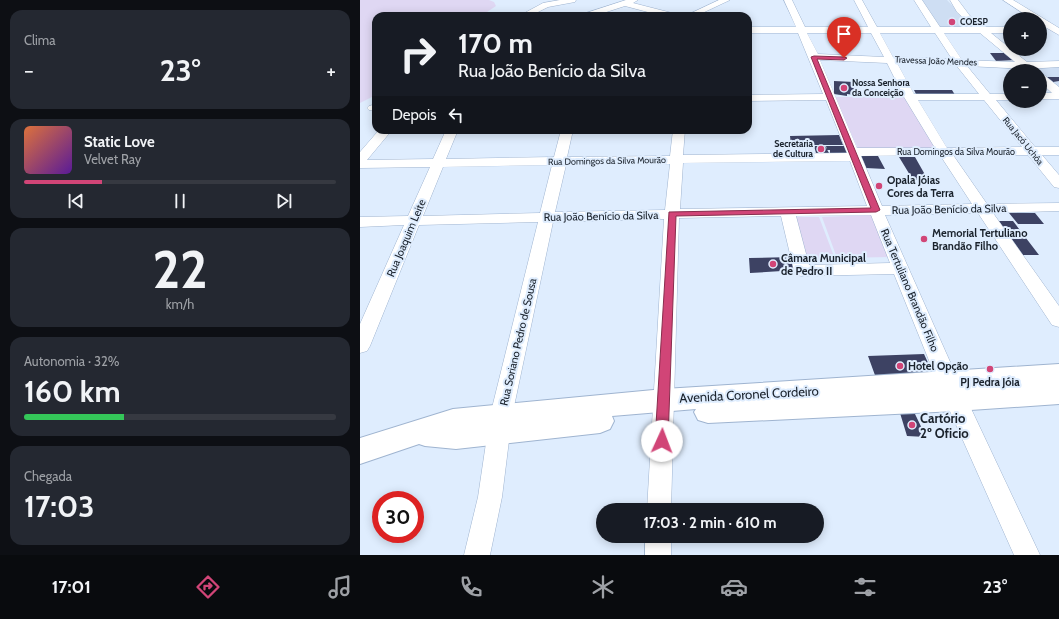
<!DOCTYPE html>
<html lang="pt">
<head>
<meta charset="utf-8">
<style>
	:root { --surface:#171b24; --page:#242831; --text:#f1f3f6; --muted:#9ea1a6; --line:#363941; --accent:#d14577 }
	body { margin:0; font-family:Cabin,sans-serif; background:var(--page); color:var(--text); height:100vh; display:flex; flex-direction:column; font-size:15px; white-space:nowrap }
	* { box-sizing:border-box; margin:0 }
	p { font-size:13px; color:var(--muted) }
	.icon { flex:none; width:22px; height:22px; fill:none; stroke:currentColor; stroke-width:2; stroke-linecap:round; stroke-linejoin:round }
	.map { position:relative; flex:1; overflow:hidden }
	.side { display:flex; flex-direction:column; gap:10px; padding:10px; background:#0d0f14; width:360px }
	.side>* { flex:none }
	.guide { position:absolute; left:12px; top:12px; width:380px; height:122px; border-radius:12px; box-shadow:0 2px 10px #0003; background:#171b24; color:var(--text); overflow:hidden }
	.controls { position:absolute; left:643px; top:12px; display:grid; gap:8px }
	.controls a { display:grid; place-items:center; width:44px; height:44px; border-radius:50%; background:var(--surface); box-shadow:0 2px 10px #0003; font-size:20px }
	.speed { position:absolute; left:12px; top:491px; display:flex; gap:8px; font-size:20px; font-weight:700; text-align:center }
	.speed>* { display:grid; place-content:center; width:52px; height:52px; border-radius:50%; background:var(--surface); box-shadow:0 2px 10px #0003; line-height:1 }
	.speed .limit { border:6px solid #d22; background:#fff; color:#111 }
	.pin { position:absolute; display:grid; place-items:center; width:34px; height:34px; color:#fff; margin:-41px -17px; border-radius:50% 50% 50% 0; rotate:-45deg; box-shadow:0 0 4px #0007 }
	.pin .icon { rotate:45deg }
	.me { position:absolute; width:44px; margin:-22px; rotate:2deg; stroke-linejoin:round; filter:drop-shadow(0 0 3px #0008) }
	.turn { display:flex; align-items:center; gap:14px; height:84px; padding:0 20px; font-size:18px }
	.turn .icon { width:52px; height:52px; stroke-width:2.5 }
	.turn b { display:block; font-size:28px; line-height:34px }
	.then { display:flex; align-items:center; height:38px; padding:0 20px; background:#0003; gap:8px; font-size:15px }
	.big { font-size:30px; font-weight:700; line-height:1.1 }
	.side .widget { flex:1; display:flex; flex-direction:column; justify-content:center; gap:6px; min-width:0; padding:0 14px; border-radius:12px; background:var(--page) }
	.side .dial { align-items:center; gap:0 }
	.dial b { font-size:52px; line-height:1 }
	.song { display:flex; align-items:center; gap:12px }
	.cover { width:48px; height:48px; border-radius:6px; background:linear-gradient(135deg,hsl(20 70% 55%),hsl(270 70% 35%)) }
	.played { height:4px; border-radius:2px; background:linear-gradient(90deg,var(--accent) 25%,var(--line) 25%) }
	.keys { display:flex; justify-content:space-around; direction:ltr }
	.heat { display:flex; justify-content:space-between; align-items:center; font-size:22px; direction:ltr }
	.charge { height:6px; border-radius:3px; background:linear-gradient(90deg,#34c759 32%,var(--line) 0) }
	.trip { position:absolute; left:236px; top:503px; width:228px; height:40px; border-radius:20px; background:var(--surface); box-shadow:0 2px 10px #0003; font-weight:700; line-height:40px; text-align:center }
	.tab-bar { display:flex; height:64px; justify-content:space-around; align-items:center; background:#090b0e; color:var(--muted) }
	.tab-bar .icon { width:28px; height:28px }
	.tab-bar .active { color:var(--accent) }
	.tab-bar b { font-size:18px; color:var(--text) }
	main { display:flex; flex:1; min-height:0 }
	.map>svg:first-child { display:block }
</style>
</head>
<body>
<main>
<section class="side">
<div class="widget"><p>Clima</p>
<div class="heat"><a>−</a><b class="big">23°</b><a>+</a></div>
</div>
<div class="widget">
<div class="song"><i class="cover"></i><div><b>Static Love</b><p>Velvet Ray</p></div></div>
<div class="played"></div>
<div class="keys"><svg class="icon" aria-label="previous" viewBox="0 0 24 24"><path d="M18 5L8 12l10 7zM5 5v14"/></svg><svg class="icon" aria-label="pause" viewBox="0 0 24 24"><path d="M8 5v14M16 5v14"/></svg><svg class="icon" aria-label="next" viewBox="0 0 24 24"><path d="M6 5l10 7-10 7zM19 5v14"/></svg></div>
</div>
<div class="widget dial"><b>22</b><p>km/h</p></div>
<div class="widget"><p>Autonomia · 32%</p><b class="big">160 km</b><div class="charge"></div></div>
<div class="widget"><p>Chegada</p><b class="big">17:03</b></div>
</section>
<div class="map">
<svg width="699" height="555" viewBox="0 0 699 555">
	<rect width="100%" height="100%" fill="#dfedfe"/>
	<!-- built -->
	<path fill="#cedef3" d="M562 0H587L616 30H582Z
		M672 66H699V87L680 73V71Z"/>
	<!-- green -->
	<path fill="#dfd7f3" d="M0 0H129L134 2 136 6 121 16H16V95L0 103Z
		M473 97H547L578 150H499Z
		M513 215 531 257 477 258 462 217Z
		M432 217H459L475 259 443 261Z"/>
	<!-- building -->
	<path fill="#3d4263" d="M630 53H647L656 60 636 61Z
		M687 77H699V81L693 82Z
		M474 81 494 82 495 95 487 94V96L474 94Z
		M554 90H592L595 95 557 96Z
		M479 135 483 145H431L430 136Z
		M454 146H465L469 153H456Z
		M466 146H484L488 153H470V150H467Z
		M501 156H518L525 169 506 168Z
		M539 157H555L568 180H553Z
		M649 213H675L684 224H658Z
		M638 221H653L679 255H661Z
		M433 257 438 270 390 273 389 258Z
		M564 354 574 376 516 378 508 356Z
		M540 413 555 414 566 437 547 436Z"/>
	<g fill="none" stroke-linecap="round" stroke-linejoin="round">
		<defs>
			<path id="minor" d="M200 0H216L215 2 188 7 170 16H159L183 3Z
				M266 0H278L273 3 316 14 317 16H303L265 6 234 16H222L223 14Z
				M359 0H370L336 16H325Z
				M424 0H432L445 27H508L494 0H502L517 27H571L554 0H562L580 27H613L597 12 590 0H598L610 16 624 27H650V33H631L667 62 699 61V67L666 69 607 66 630 94H650V100H636L675 147H699V155H682L699 175V188L694 187 668 155H593L627 204 699 203V211L633 213 699 306V327L692 325 618 213 525 215 607 400 680 555H654L585 400 534 274 442 276 436 275 434 271 421 216 319 218 311 510H287L304 219 193 222 152 416 142 497 130 555H104L118 497 130 416 178 222 59 225 10 346 7 351 0 353V324L44 225 0 227V217L48 216 70 167 0 168V152L19 130H32L7 160 73 159 86 130H98L86 159 194 157 201 130H213L207 157 310 156 313 130H325L323 155 487 153 466 100 388 101V95L463 94 438 33H388V27H436ZM447 33H511L524 57 458 54ZM520 33H575L592 59 533 57ZM584 33H620L655 62 602 60ZM460 60 527 63 544 97 575 148H497ZM537 63 596 65 619 94H554ZM558 100H624L662 147 587 148ZM580 155 612 204 522 206 501 156ZM490 161 507 206 320 209 323 163ZM310 164 305 210 195 212 206 165ZM192 165 180 213 63 216 83 167ZM511 215 530 263 449 265 436 216Z
				M643 0H653L699 28V35L680 24V19H672Z
				M680 74 684 75 699 87V99H680V93H692L680 82Z
				M13 105H16V111L9 110 7 108 9 106Z
				M285 536H311V555H285Z"/>
			<path id="major" d="M699 364V404L596 411 348 423 338 420 334 412 336 409 252 416 254 421 250 429 240 433 96 449 65 446 59 444 0 464V438L93 409 304 389Z"/>
		</defs>
		<!-- minor casing -->
		<use href="#minor" stroke="#9fb4d0" stroke-width="1"/>
		<!-- major casing -->
		<use href="#major" stroke="#9fb4d0" stroke-width="2"/>
		<!-- minor -->
		<use href="#minor" fill="#fff" fill-rule="evenodd"/>
		<!-- major -->
		<use href="#major" fill="#fff" fill-rule="evenodd"/>
	</g>
	<!-- route -->
	<path fill="#d14577" stroke="#882d4d" d="M454 56 484 57 487 58 484 60 457 59 520 210 516 212 316 216 308 441 306 445 302 447 297 445 295 441 309 212 511 208 451 57Z"/>
	<!-- markers -->
	<g fill="#d14577" stroke="#dfedfe" stroke-width="1.5">
		<circle cx="592" cy="22" r="4"/>
		<circle cx="484" cy="88" r="4"/>
		<circle cx="461" cy="149" r="4"/>
		<circle cx="519" cy="186" r="4"/>
		<circle cx="564" cy="239" r="4"/>
		<circle cx="413" cy="264" r="4"/>
		<circle cx="540" cy="366" r="4"/>
		<circle cx="630" cy="369" r="4"/>
		<circle cx="552" cy="425" r="4"/>
	</g>
	<g text-anchor="middle" stroke-width="4" stroke-linejoin="round" paint-order="stroke">
		<!-- far-poi labels -->
		<g font-size="9" font-weight="bold" fill="#1a222c" stroke="#dfedfe" text-anchor="start">
			<text x="600" y="25">COESP</text>
			<text x="492" y="86">Nossa Senhora<tspan x="492" dy="10">da Conceição</tspan></text>
			<text x="453" y="147" text-anchor="end">Secretaria<tspan x="453" dy="10">de Cultura</tspan></text>
		</g>
		<!-- far-street labels -->
		<g font-size="9" fill="#1a222c" stroke="#dfedfe">
			<text transform="translate(576 61) rotate(2)" y="3">Travessa João Mendes</text>
			<text transform="translate(663 141) rotate(51)" y="3">Rua Jacó Uchôa</text>
			<text x="596" y="155">Rua Domingos da Silva Mourão</text>
			<text transform="translate(247 161) rotate(-1)" y="3">Rua Domingos da Silva Mourão</text>
		</g>
		<!-- poi labels -->
		<g font-size="11" font-weight="bold" fill="#1a222c" stroke="#dfedfe" text-anchor="start">
			<text x="527" y="184">Opala Jóias<tspan x="527" dy="13">Cores da Terra</tspan></text>
			<text x="572" y="237">Memorial Tertuliano<tspan x="572" dy="13">Brandão Filho</tspan></text>
			<text x="421" y="262">Câmara Municipal<tspan x="421" dy="13">de Pedro II</tspan></text>
			<text x="548" y="370">Hotel Opção</text>
			<text x="630" y="386" text-anchor="middle">PJ Pedra Jóia</text>
		</g>
		<!-- street labels -->
		<g font-size="11" fill="#1a222c" stroke="#dfedfe">
			<text transform="translate(589 209) rotate(-1)" y="4">Rua João Benício da Silva</text>
			<text transform="translate(241 216) rotate(-1)" y="4">Rua João Benício da Silva</text>
			<text transform="translate(46 238) rotate(-67)" y="4">Rua Joaquim Leite</text>
			<text transform="translate(550 290) rotate(67)" y="4">Rua Tertuliano Brandão Filho</text>
			<text transform="translate(158 342) rotate(-77)" y="4">Rua Soriano Pedro de Sousa</text>
		</g>
		<!-- near-street labels -->
		<g font-size="13" fill="#1a222c" stroke="#dfedfe">
			<text transform="translate(389 394) rotate(-3)" y="5">Avenida Coronel Cordeiro</text>
		</g>
		<!-- near-poi labels -->
		<g font-size="13" font-weight="bold" fill="#1a222c" stroke="#dfedfe" text-anchor="start">
			<text x="560" y="423">Cartório<tspan x="560" dy="15">2º Oficio</tspan></text>
		</g>
	</g>
</svg>
<div class="controls">
<a>+</a>
<a>−</a>
</div>
<div class="speed"><div class="limit">30</div></div>
<div class="pin" style="left:484px;top:58px;background:#d93025"><svg class="icon" aria-label="arrive" viewBox="0 0 24 24"><path d="M6 21V4h12l-3 4 3 4H6"/></svg></div>
<svg class="me" style="left:302px;top:441px" viewBox="-20 -20 40 40"><circle r="19" fill="#fff"/><path d="M0-13L10 11 0 6-10 11z" fill="#d14577"/></svg>
<div class="trip">17:03 · 2 min · 610 m</div>
<div class="guide">
<div class="turn"><svg class="icon" aria-label="right" viewBox="0 0 24 24"><path d="M7 20v-9h11M14 6l5 5-5 5"/></svg><div><b>170 m</b>Rua João Benício da Silva</div></div>
<div class="then">Depois<svg class="icon" aria-label="left" viewBox="0 0 24 24"><path d="M17 20v-9H6M10 6l-5 5 5 5"/></svg></div>
</div>
</div>
</main>
<nav class="tab-bar">
<b>17:01</b>
<svg class="icon active" aria-label="directions" viewBox="0 0 24 24"><path d="M12 3l9 9-9 9-9-9zM9 14v-3h6M13 9l2 2-2 2"/></svg>
<svg class="icon" aria-label="music" viewBox="0 0 24 24"><path d="M9 18V5l10-2v13"/><circle cx="6" cy="18" r="3"/><circle cx="16" cy="16" r="3"/></svg>
<svg class="icon" aria-label="phone" viewBox="0 0 24 24"><path d="M5 4h4l2 5-3 2q2 4 5 5l2-3 5 2v4C11 20 4 13 5 4z"/></svg>
<svg class="icon" aria-label="climate" viewBox="0 0 24 24"><path d="M12 3v18M4 7l16 10M4 17L20 7"/></svg>
<svg class="icon" aria-label="car" viewBox="0 0 24 24"><path d="M5 17H2v-5l4-1 3-4h7l3 4 3 1v5h-3M9 17h6M6 11h13"/><circle cx="7" cy="17" r="2"/><circle cx="17" cy="17" r="2"/></svg>
<svg class="icon" aria-label="filters" viewBox="0 0 24 24"><path d="M4 7h16M4 17h16"/><circle cx="9" cy="7" r="2"/><circle cx="15" cy="17" r="2"/></svg>
<b>23°</b>
</nav>
</body>
</html>
